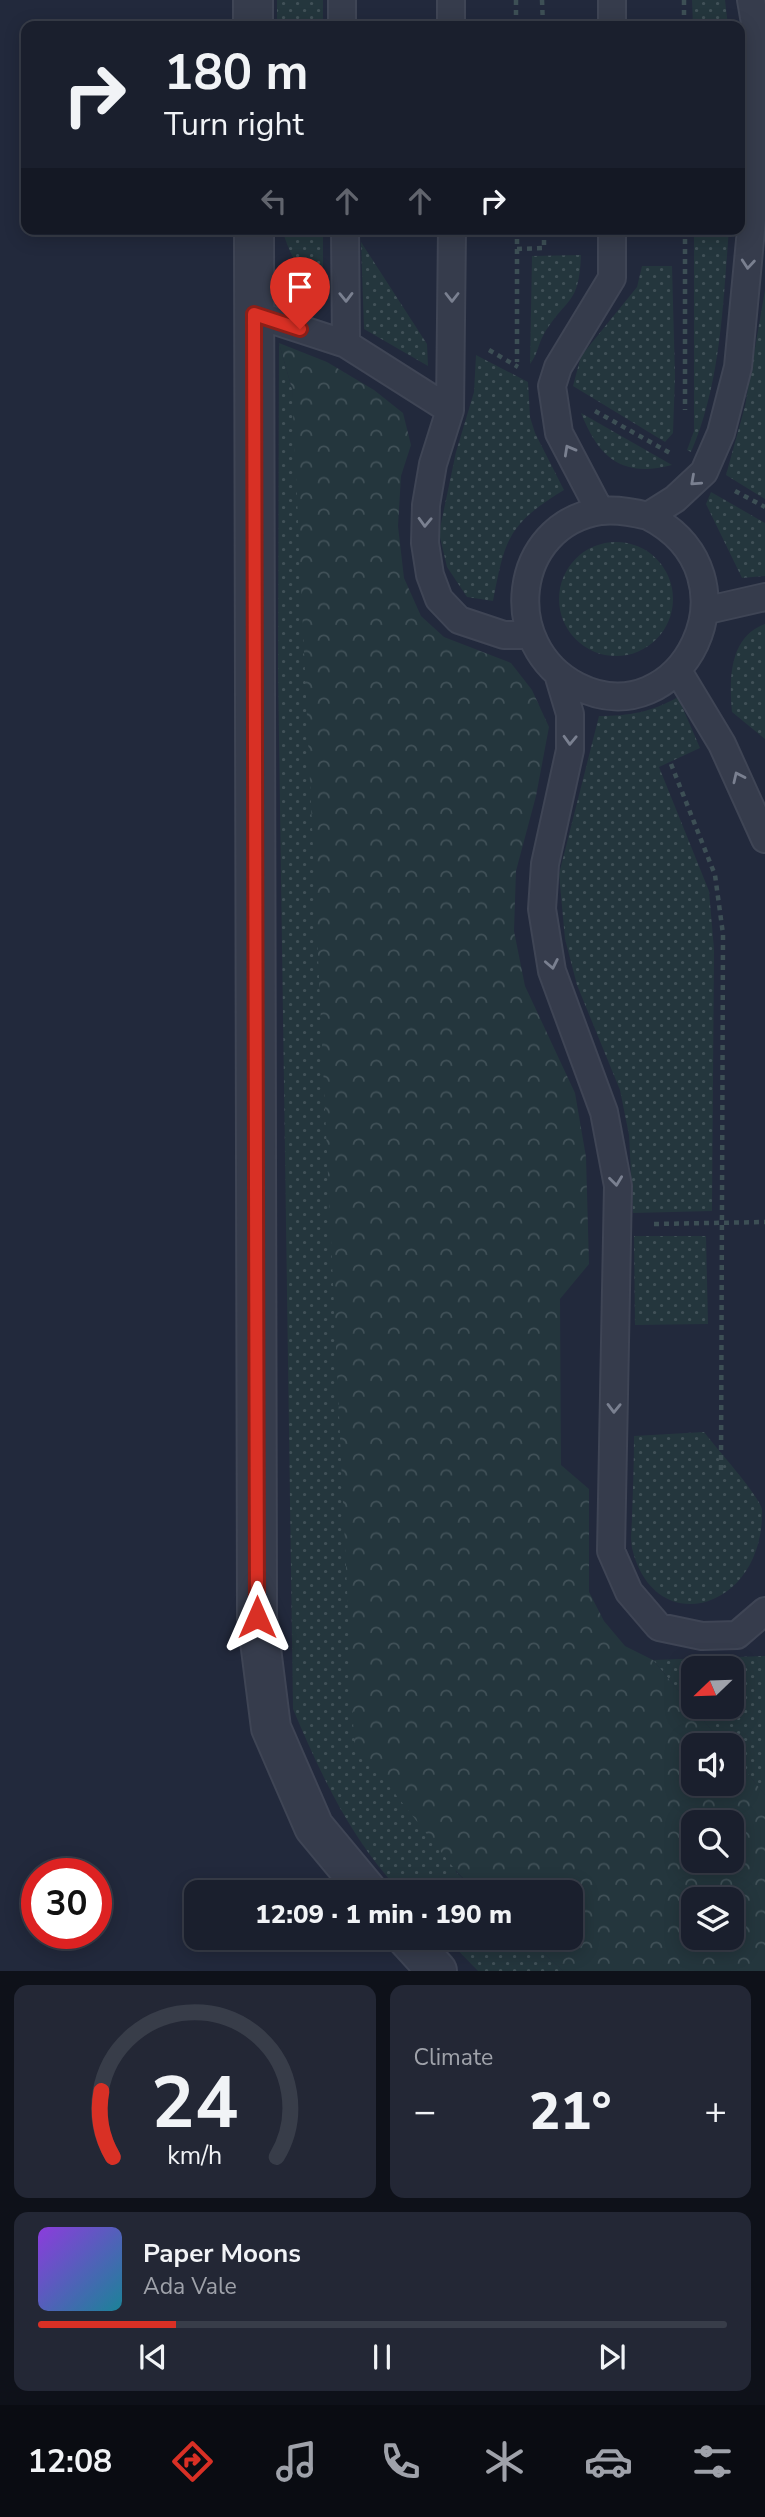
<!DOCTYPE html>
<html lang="en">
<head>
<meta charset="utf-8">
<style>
	:root { --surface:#1a1f2d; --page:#232735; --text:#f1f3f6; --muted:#9fa2aa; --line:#383d49; --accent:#d93025 }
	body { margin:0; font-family:"Nunito Sans",sans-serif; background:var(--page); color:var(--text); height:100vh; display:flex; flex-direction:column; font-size:26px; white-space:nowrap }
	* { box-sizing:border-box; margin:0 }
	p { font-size:23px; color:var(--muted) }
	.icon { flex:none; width:38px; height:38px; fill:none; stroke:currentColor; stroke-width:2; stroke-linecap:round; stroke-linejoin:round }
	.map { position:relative; height:1971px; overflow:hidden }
	.sheet { display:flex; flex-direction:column; gap:14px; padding:14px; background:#0e1119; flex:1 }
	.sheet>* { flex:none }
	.hud { position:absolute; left:21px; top:21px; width:724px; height:214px; border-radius:14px; box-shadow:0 4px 18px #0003,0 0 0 2px var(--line); background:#1a1f2d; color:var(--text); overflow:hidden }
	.needle { width:46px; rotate:247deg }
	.buttons { position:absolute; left:681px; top:1656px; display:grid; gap:14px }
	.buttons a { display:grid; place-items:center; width:63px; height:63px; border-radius:14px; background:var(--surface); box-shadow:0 4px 18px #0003,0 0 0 2px var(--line); font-size:35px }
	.speed { position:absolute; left:21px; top:1858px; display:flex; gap:14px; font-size:35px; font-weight:700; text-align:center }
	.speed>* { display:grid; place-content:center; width:91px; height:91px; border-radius:50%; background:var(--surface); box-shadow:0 4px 18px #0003,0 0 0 2px var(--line); line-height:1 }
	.speed .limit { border:10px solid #d22; background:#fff; color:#111 }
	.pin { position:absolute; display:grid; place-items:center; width:60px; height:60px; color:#fff; margin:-72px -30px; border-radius:50% 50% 50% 0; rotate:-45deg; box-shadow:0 0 7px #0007 }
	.pin .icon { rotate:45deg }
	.me { position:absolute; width:77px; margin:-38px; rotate:0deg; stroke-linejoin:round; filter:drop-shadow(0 0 5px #0008) }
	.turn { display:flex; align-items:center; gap:24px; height:147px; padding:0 28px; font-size:32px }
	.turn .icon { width:91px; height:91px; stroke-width:2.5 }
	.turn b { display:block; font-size:49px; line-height:60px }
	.lanes { display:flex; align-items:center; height:66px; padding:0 28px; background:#0003; justify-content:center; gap:35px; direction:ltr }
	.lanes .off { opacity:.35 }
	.big { font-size:52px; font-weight:800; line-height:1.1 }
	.sheet .widget { flex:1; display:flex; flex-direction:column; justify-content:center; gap:10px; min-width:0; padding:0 24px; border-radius:14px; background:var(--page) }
	.sheet .dial { align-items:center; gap:0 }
	.dial svg { height:182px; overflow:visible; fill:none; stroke:var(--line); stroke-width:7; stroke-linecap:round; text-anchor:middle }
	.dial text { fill:var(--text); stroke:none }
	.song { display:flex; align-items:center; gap:21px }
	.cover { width:84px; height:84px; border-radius:10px; background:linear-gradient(135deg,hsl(270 70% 55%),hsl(190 70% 35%)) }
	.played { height:7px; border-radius:4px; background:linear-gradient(90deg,var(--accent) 20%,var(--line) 20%) }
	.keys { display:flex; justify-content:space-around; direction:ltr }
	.heat { display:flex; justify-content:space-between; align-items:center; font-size:38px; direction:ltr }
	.sheet .tiles { flex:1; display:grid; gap:14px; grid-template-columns:1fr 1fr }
	.widget:last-child { grid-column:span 2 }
	.trip { position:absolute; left:184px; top:1880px; width:399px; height:70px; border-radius:14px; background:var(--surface); box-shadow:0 4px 18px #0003,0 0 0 2px var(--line); font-weight:800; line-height:70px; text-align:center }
	.tab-bar { display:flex; height:112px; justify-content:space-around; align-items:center; background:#0a0c12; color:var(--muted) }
	.tab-bar .icon { width:49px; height:49px }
	.tab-bar .on { color:var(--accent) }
	.tab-bar b { font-size:32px; color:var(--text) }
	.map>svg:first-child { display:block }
</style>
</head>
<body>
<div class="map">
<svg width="765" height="1971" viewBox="0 0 765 1971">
	<defs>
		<pattern id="grass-dots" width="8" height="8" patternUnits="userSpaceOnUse" patternTransform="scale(1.75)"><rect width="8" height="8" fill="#24363d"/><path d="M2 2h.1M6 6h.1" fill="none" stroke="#415158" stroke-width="1.8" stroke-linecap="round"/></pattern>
		<pattern id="forest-crowns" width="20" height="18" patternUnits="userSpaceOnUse" patternTransform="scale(1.75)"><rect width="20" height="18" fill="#24363d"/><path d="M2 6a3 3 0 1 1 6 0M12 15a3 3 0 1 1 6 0" fill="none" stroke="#415158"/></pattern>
	</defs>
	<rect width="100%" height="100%" fill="#22293c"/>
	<!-- grass -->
	<path fill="url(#grass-dots)" fill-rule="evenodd" d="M277 0H323V26H277Z
		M692 0H725L728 26H693Z
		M282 229H323V292C300 275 290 256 282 229Z
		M694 229H729C723 303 721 383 691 452L687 450 694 431Z
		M361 242 427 344 428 366 364 329Z
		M581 255C579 306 567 296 544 334 538 344 538 354 530 364L532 256Z
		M642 266H672L675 376 673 433 665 442 573 386 581 356 637 287Z
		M765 290V499L726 475 745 406Z
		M279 343 292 389 456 1872 477 1892H401C351 1840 321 1775 293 1709L278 669Z
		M476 355 528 382 530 417 535 433 564 490C508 524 505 539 493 601L467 597 447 567 439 533 456 452 474 392Z
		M581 413 672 465C622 478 599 458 581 413Z
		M711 492 765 523V576L742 578 706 504Z
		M559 599a57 57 0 1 1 114 0a57 57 0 1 1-114 0Z
		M765 624V739L732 712C729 680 729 637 765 624Z
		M678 697 700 748 659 767 709 891 714 949 712 1211 633 1213 629 1135 620 1090 577 985 565 939 559 874 599 716C629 716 652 712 678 697Z
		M634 1236H706L708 1324 635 1325Z
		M704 1432C716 1448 758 1494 762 1509 765 1610 654 1642 632 1548 630 1538 632 1526 632 1516 633 1489 634 1463 634 1436Z
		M765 1656V1795L732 1754V1745H724L653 1660ZM693 1668H732V1706H693Z
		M445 1937H527L563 1971H478Z"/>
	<!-- forest -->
	<path fill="url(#forest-crowns)" fill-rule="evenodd" d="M279 343 327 362 374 390 403 413 411 445 401 476 398 526 404 578 421 616 444 637 511 663 532 690 549 727 536 796 516 871 514 931 525 986 575 1093 586 1157 589 1264 560 1299 561 1465 589 1489V1592L604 1621 625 1646 653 1660 724 1745H693V1783H732V1754L765 1795V1971H563L527 1937H570V1892H477L457 1872 354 1742 292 389ZM693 1822H732V1860H693ZM693 1899H732V1937H693Z"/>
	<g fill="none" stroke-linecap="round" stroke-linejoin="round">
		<defs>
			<path id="lane" d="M342 0V26
				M451 0V26
				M612 0V26
				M345 229 346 344 450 410
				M452 229 450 410 433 464 426 505 425 543 430 575 439 599 459 620 504 635H530
				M254 314 346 344
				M600 511 559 433 552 386 558 367 612 278V229
				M648 516C765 576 680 739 577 686 499 646 511 525 601 511 617 509 632 512 648 516L675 499 704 472 721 433 738 367 756 177 755 23 751 0
				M708 610 765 597
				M678 671 722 744 765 839
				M558 674 570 714V750L545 864 542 909 552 971 604 1112 618 1186 611 1551 629 1592 659 1627 702 1636 737 1635 765 1611"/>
			<path id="street" d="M253 0V26
				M254 229 257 1617 271 1728 314 1827 368 1892
				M406 1937 437 1971"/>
		</defs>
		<!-- lane casing -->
		<use href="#lane" stroke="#3f4555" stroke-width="30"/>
		<!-- street casing -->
		<use href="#street" stroke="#3f4555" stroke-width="42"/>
		<!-- path -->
		<path stroke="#3d4f55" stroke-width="4.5" stroke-dasharray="5 5" stroke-linecap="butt" d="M516 0V26
			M542 0 543 26
			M684 0V26
			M517 229V362
			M685 229V410
			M517 249 544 248V229
			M489 350 518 367
			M595 411 670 453
			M735 491 765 507
			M671 764 715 875 723 934 721 1471
			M654 1224 765 1222"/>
		<!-- lane -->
		<use href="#lane" stroke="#363c4c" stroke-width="26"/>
		<!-- street -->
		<use href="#street" stroke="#363c4c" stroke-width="38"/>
	</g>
	<!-- one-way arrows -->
	<defs><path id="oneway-chevron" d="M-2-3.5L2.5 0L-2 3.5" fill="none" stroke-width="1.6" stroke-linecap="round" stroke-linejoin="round" transform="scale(1.75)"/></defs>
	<g stroke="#7a8090">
		<use href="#oneway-chevron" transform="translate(748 264) rotate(95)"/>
		<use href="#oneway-chevron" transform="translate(346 297) rotate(89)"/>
		<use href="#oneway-chevron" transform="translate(452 297) rotate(90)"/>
		<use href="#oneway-chevron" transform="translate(569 450) rotate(-119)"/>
		<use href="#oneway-chevron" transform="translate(695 481) rotate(138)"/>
		<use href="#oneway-chevron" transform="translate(425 522) rotate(92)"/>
		<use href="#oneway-chevron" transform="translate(570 740) rotate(92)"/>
		<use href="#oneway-chevron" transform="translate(738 777) rotate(-115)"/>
		<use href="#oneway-chevron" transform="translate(552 964) rotate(79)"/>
		<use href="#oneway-chevron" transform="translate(616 1181) rotate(83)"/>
		<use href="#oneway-chevron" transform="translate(614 1408) rotate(91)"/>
	</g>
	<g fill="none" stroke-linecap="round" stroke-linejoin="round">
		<defs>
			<path id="route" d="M257 1617 254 314 300 329"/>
		</defs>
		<!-- route casing -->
		<use href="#route" stroke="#8d1f18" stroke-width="18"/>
		<!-- route -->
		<use href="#route" stroke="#d93025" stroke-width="12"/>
	</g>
</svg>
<div class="buttons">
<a><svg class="needle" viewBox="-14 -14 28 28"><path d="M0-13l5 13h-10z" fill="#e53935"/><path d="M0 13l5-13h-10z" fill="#9fa2aa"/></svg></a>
<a><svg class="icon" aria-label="sound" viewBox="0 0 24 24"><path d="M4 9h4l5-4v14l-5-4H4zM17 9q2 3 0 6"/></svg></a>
<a><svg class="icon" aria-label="search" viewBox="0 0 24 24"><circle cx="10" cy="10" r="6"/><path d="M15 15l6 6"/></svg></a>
<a><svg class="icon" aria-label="layers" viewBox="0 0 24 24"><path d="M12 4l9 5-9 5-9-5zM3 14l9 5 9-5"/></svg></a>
</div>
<div class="speed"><div class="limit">30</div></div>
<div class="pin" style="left:300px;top:329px;background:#d93025"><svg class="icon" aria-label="arrive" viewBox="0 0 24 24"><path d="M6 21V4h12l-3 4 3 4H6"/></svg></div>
<svg class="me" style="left:257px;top:1617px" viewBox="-20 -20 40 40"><path d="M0-17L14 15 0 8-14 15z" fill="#d93025" stroke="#fff" stroke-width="4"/></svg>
<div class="trip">12:09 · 1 min · 190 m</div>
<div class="hud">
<div class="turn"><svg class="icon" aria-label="right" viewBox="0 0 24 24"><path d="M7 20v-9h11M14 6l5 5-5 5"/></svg><div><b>180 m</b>Turn right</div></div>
<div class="lanes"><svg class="icon off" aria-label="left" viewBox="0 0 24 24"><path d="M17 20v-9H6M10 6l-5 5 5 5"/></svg><svg class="icon off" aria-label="ahead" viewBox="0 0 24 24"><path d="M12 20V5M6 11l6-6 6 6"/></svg><svg class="icon off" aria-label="ahead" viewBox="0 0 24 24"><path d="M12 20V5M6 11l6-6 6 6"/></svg><svg class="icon" aria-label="right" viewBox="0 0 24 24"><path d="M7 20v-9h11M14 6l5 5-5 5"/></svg></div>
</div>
</div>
<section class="sheet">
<div class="tiles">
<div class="widget dial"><svg viewBox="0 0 100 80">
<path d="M14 69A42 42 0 1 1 86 69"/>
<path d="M14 69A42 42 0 0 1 9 40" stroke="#d93025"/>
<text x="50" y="56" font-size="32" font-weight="700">24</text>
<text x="50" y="72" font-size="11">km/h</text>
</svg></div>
<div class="widget"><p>Climate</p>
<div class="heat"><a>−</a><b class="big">21°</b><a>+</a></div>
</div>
<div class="widget">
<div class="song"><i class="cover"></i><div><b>Paper Moons</b><p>Ada Vale</p></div></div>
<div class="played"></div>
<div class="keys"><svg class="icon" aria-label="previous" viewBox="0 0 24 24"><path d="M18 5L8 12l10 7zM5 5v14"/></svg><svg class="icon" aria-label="pause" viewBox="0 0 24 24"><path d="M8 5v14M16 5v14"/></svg><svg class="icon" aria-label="next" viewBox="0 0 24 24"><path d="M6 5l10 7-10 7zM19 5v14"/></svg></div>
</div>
</div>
</section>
<nav class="tab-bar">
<b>12:08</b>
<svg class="icon on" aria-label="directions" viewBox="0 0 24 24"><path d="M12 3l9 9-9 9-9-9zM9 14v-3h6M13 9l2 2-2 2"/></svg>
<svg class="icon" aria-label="music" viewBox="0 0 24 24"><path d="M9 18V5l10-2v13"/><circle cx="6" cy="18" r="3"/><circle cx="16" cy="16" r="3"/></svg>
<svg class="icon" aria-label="phone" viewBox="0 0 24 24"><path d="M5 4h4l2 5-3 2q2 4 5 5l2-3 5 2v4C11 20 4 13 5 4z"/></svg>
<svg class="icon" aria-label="climate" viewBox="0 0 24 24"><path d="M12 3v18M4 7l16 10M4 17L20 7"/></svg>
<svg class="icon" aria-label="car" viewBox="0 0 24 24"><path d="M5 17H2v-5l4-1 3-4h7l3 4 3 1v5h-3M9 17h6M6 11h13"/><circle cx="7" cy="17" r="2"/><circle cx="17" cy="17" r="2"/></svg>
<svg class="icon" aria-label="filters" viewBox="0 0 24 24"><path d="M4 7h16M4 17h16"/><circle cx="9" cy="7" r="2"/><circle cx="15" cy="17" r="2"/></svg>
</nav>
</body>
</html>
